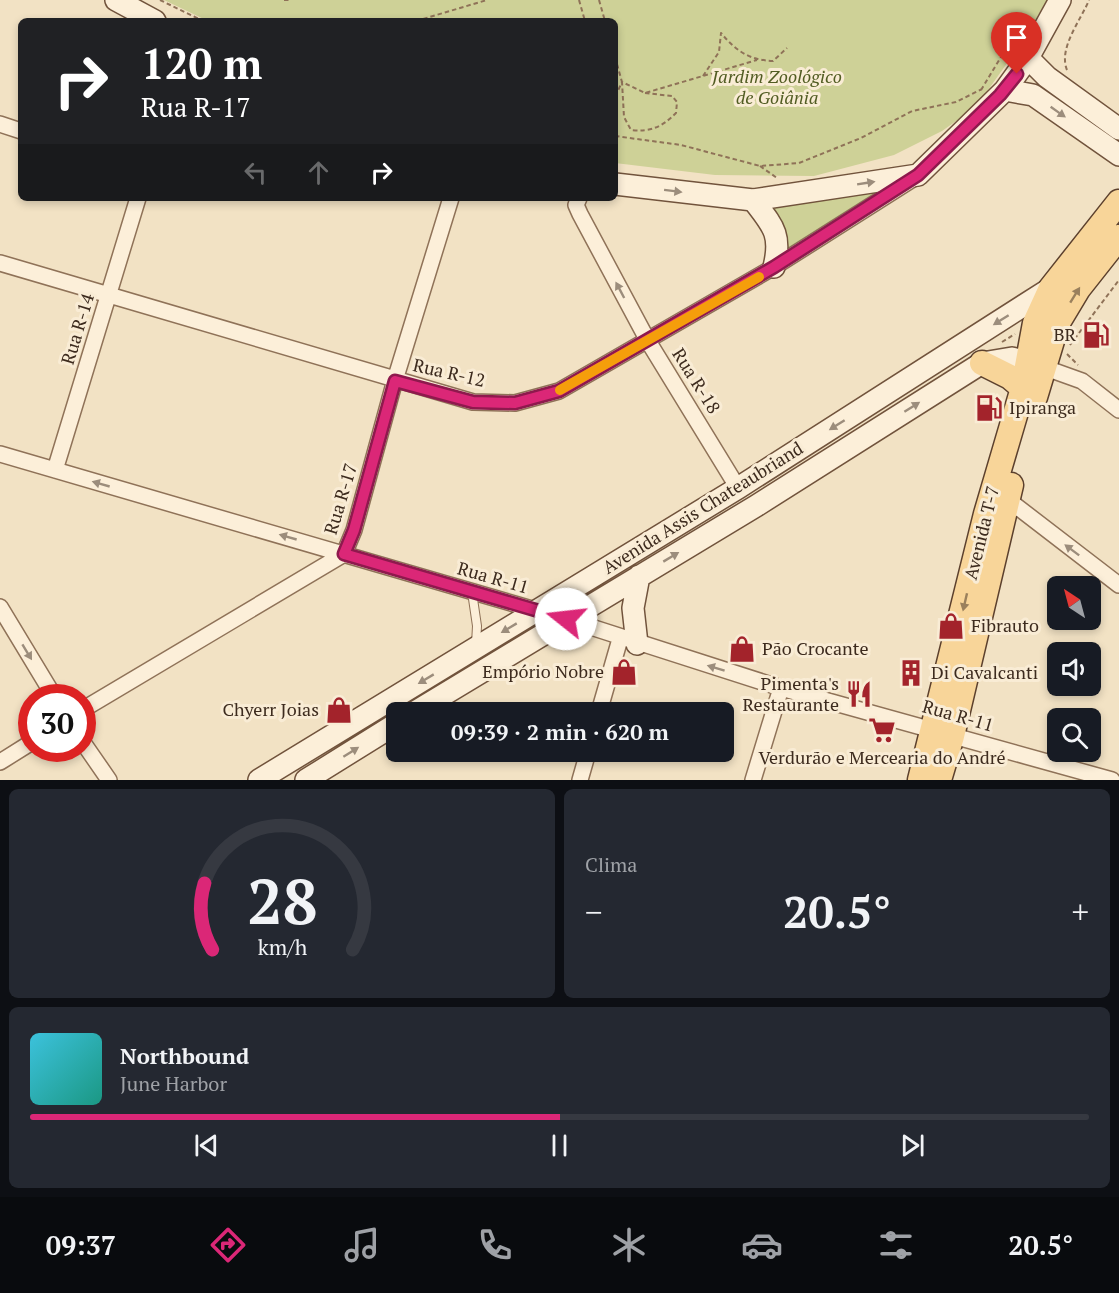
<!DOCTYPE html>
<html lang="pt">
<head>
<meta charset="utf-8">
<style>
	:root { --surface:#171b24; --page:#242831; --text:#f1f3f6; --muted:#9ea1a6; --line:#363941; --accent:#db2777 }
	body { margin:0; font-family:"PT Serif",serif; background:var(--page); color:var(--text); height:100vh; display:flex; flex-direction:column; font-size:22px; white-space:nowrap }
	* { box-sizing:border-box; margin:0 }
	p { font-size:20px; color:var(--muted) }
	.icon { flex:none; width:33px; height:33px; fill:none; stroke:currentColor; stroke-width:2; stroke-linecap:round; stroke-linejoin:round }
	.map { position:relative; height:780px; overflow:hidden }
	.drawer { display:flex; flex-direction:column; gap:9px; padding:9px; background:#0d0f14; flex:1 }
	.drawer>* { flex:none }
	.guide { position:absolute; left:18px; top:18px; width:600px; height:183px; border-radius:9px; box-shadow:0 3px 9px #0003; background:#202124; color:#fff; overflow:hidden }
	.needle { width:39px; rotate:324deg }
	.tools { position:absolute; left:1047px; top:576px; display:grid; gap:12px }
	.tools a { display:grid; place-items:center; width:54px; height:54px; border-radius:9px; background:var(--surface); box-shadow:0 3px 9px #0003; font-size:30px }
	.speed { position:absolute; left:18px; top:684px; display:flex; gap:12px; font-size:30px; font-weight:700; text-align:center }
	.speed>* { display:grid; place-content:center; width:78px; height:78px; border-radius:50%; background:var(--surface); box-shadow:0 3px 9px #0003; line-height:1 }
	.speed .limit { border:9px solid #d22; background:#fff; color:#111 }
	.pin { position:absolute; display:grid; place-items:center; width:51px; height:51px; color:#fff; margin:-62px -26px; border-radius:50% 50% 50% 0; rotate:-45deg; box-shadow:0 0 6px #0007 }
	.pin .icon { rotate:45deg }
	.me { position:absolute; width:66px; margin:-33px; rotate:286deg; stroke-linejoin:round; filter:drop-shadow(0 0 4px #0008) }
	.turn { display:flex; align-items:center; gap:21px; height:126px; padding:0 24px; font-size:27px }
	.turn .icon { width:78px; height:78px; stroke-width:2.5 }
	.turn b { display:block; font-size:42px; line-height:51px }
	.lanes { display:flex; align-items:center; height:57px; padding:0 24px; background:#0003; justify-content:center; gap:30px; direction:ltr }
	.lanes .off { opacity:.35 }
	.big { font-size:45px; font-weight:600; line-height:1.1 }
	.drawer .tile { flex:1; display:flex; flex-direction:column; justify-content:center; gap:9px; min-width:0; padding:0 21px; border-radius:9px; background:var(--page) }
	.drawer .dial { align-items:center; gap:0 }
	.dial svg { height:156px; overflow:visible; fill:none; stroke:var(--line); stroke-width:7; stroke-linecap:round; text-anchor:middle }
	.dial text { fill:var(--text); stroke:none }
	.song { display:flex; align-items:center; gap:18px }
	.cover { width:72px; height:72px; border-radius:9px; background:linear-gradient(135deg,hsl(190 70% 55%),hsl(170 70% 35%)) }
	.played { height:6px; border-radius:3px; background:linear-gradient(90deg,var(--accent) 50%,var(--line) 50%) }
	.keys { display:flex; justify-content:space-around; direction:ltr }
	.heat { display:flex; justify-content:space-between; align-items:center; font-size:33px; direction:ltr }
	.drawer .tiles { flex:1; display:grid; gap:9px; grid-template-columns:1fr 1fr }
	.tile:last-child { grid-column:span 2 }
	.trip { position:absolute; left:386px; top:702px; width:348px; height:60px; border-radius:9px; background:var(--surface); box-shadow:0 3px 9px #0003; font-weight:600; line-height:60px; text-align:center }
	.dock { display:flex; height:96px; justify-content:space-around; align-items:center; background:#090b0e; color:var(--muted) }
	.dock .icon { width:42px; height:42px }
	.dock .current { color:var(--accent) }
	.dock b { font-size:27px; color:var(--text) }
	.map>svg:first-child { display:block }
</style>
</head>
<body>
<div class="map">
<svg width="1119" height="780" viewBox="0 0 1119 780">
	<rect width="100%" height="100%" fill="#f2e2c4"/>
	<!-- green -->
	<path fill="#ced197" d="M164 0H1047L1022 42 976 107 942 131 894 155 814 176 715 175 615 163V21H208Z
		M880 191 787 252 767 207Z"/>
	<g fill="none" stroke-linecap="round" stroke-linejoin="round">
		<defs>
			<path id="lane" d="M472 592 477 626 476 644"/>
			<path id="street" d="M0 124 21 131
				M579 198 576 205 580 214 648 341 738 488
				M0 263 473 402 515 403 559 391 774 267 916 177
				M1043 367 1082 381 1119 410
				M0 454 566 619 781 688 1112 780
				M55 470 138 198
				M1007 499 1119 585
				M0 607 55 698
				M82 710 344 554 354 530 395 380 451 198
				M599 712 620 639
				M82 741 109 780
				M0 762 32 742
				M580 780 588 752
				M753 780 781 688"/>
			<path id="secondary" d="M116 0 155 21
				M1028 58 1047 77 1119 129
				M1005 90 1033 95 1119 155
				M615 184 753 200 918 175 1005 90 1028 58 1060 0
				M753 200C773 226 782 234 774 267
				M637 644 633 608 639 576
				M415 712 756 506 982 363 1012 358 1043 367
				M259 780 738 488 1051 288
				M306 780 396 724"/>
			<path id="primary" d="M982 363 1010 377 1023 388
				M1035 397 1057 324 1078 289 1119 237
				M920 780 986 514 1023 388 1035 323 1051 288 1119 202
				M939 780 952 736 1011 485"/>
		</defs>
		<!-- lane casing -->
		<use href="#lane" stroke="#8f7258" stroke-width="10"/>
		<!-- street casing -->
		<use href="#street" stroke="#8f7258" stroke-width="18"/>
		<!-- secondary casing -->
		<use href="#secondary" stroke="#71533c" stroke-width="24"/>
		<!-- primary casing -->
		<use href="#primary" stroke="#5c402d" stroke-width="27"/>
		<!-- path -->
		<path stroke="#8f7258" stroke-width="2" stroke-dasharray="4.5 3" stroke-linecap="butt" d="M160 0 203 21
			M284 0H291
			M579 0 585 21
			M599 0 605 21
			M416 21 487 0
			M615 57 622 82 615 97
			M1067 70C1058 48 1081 20 1089 0
			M703 76 719 52 721 33C736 51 749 60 773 61L787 48
			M981 90 1004 52 1024 28
			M645 93 672 96 677 102 676 113C662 127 651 132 631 130L624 117 622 82 645 93 757 60
			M615 136 681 145 760 166 799 163 861 138 912 111 956 102 982 89
			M760 166 777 178
			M1002 342 1015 334
			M1070 345 1119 280
			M1067 354 1078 365"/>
		<!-- lane -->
		<use href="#lane" stroke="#fcefd9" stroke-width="8"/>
		<!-- street -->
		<use href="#street" stroke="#fcefd9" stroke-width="15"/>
		<!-- secondary -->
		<use href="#secondary" stroke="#fcefd9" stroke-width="21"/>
		<!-- primary -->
		<use href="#primary" stroke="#f8d599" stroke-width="24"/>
	</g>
	<!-- one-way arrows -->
	<defs><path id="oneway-solid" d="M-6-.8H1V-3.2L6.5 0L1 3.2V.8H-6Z" transform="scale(1.5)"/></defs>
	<g fill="#9c8d7c">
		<use href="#oneway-solid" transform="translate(1058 112) rotate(35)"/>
		<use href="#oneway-solid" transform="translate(866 183) rotate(-9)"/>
		<use href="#oneway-solid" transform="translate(673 191) rotate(7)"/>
		<use href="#oneway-solid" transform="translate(620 290) rotate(-118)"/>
		<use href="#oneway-solid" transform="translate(1001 320) rotate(148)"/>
		<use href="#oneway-solid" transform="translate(912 407) rotate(-32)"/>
		<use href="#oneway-solid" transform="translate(837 425) rotate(148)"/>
		<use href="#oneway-solid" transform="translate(101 484) rotate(-164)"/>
		<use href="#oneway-solid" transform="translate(288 537) rotate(-164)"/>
		<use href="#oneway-solid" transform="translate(1072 550) rotate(-143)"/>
		<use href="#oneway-solid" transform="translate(671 557) rotate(-31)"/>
		<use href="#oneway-solid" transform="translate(509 628) rotate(149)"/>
		<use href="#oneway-solid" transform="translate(27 652) rotate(59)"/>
		<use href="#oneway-solid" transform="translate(716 668) rotate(-163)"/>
		<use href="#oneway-solid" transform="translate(426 679) rotate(149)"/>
		<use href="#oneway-solid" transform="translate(351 752) rotate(-32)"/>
	</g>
	<g fill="#9a805c">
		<use href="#oneway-solid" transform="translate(1075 295) rotate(-58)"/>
		<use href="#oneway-solid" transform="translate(965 602) rotate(103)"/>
	</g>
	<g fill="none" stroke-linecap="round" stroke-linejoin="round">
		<defs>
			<path id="route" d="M566 619 344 554 354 530 395 381 473 402 515 403 559 391 774 267 918 175 1000 95 1017 74"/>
		</defs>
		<!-- route casing -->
		<use href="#route" stroke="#8e194d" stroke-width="15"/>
		<!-- route -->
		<use href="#route" stroke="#db2777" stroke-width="10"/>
		<!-- slow -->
		<path stroke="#f59e0b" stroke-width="10" d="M560 390 759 277"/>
	</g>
	<!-- icons -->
	<defs>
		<symbol id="fuel-bare" viewBox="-9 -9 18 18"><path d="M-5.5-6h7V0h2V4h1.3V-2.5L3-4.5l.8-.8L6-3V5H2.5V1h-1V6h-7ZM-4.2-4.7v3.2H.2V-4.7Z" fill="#a3232b" stroke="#f9ecd5" stroke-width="2.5" paint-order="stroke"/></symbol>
		<symbol id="shop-bare" viewBox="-9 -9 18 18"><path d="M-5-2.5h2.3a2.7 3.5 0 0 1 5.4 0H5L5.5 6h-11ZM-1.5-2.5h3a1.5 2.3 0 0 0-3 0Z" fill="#a3232b" stroke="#f9ecd5" stroke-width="2.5" paint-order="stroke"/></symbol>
		<symbol id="building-bare" viewBox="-9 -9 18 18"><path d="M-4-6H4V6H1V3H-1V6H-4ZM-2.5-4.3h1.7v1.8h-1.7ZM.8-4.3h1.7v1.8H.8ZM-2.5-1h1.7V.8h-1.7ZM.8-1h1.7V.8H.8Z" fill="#a3232b" stroke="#f9ecd5" stroke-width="2.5" paint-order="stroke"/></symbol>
		<symbol id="restaurant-bare" viewBox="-9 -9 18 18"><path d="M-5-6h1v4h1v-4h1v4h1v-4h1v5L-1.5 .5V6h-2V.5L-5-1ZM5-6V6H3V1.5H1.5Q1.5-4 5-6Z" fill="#a3232b" stroke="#f9ecd5" stroke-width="2.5" paint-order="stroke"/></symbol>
		<symbol id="supermarket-bare" viewBox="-9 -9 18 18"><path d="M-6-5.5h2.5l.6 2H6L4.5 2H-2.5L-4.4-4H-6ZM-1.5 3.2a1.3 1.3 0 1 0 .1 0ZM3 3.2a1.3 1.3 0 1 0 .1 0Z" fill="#a3232b" stroke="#f9ecd5" stroke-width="2.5" paint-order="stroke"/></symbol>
	</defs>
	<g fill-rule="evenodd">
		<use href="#fuel-bare" x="1077" y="316" width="38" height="38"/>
		<use href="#fuel-bare" x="970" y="389" width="38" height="38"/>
		<use href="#shop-bare" x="932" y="607" width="38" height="38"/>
		<use href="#shop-bare" x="723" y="630" width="38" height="38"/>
		<use href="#shop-bare" x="605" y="653" width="38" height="38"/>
		<use href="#building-bare" x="892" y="654" width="38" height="38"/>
		<use href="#restaurant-bare" x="840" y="675" width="38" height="38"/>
		<use href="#shop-bare" x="320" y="691" width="38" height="38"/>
		<use href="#supermarket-bare" x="863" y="711" width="38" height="38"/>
	</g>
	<g text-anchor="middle" stroke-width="6" stroke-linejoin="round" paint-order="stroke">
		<!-- park labels -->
		<g font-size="18" font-style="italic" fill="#515c22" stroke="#f9ecd5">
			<text x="777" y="83">Jardim Zoológico<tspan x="777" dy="21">de Goiânia</tspan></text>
		</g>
		<!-- street labels -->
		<g font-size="18" fill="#3d2b1e" stroke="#f9ecd5">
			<text transform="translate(78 329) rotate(-73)" y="6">Rua R-14</text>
			<text transform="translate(449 373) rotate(13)" y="6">Rua R-12</text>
			<text transform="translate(696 381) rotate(58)" y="6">Rua R-18</text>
			<text transform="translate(341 499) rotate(-73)" y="6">Rua R-17</text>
			<text transform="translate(703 508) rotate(-32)" y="6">Avenida Assis Chateaubriand</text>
			<text transform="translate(982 533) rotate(-76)" y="6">Avenida T-7</text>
			<text transform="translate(493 578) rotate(16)" y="6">Rua R-11</text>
			<text transform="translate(958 716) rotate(16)" y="6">Rua R-11</text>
		</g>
		<!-- poi labels -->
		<g font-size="18" fill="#3d2b1e" stroke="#f9ecd5" text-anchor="end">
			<text x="1076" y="341">BR</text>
			<text x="1009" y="414" text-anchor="start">Ipiranga</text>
			<text x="971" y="632" text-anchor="start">Fibrauto</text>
			<text x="762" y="655" text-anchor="start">Pão Crocante</text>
			<text x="604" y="678">Empório Nobre</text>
			<text x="931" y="679" text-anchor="start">Di Cavalcanti</text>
			<text x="839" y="690">Pimenta's<tspan x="839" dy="21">Restaurante</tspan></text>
			<text x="319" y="716">Chyerr Joias</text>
			<text x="882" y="764" text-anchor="middle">Verdurão e Mercearia do André</text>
		</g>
	</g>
</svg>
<div class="tools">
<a><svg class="needle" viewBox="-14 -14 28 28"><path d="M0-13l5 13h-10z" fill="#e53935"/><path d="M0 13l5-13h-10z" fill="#9ea1a6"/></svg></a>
<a><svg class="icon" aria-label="sound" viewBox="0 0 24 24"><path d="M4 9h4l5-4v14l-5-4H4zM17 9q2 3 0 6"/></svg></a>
<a><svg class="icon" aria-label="search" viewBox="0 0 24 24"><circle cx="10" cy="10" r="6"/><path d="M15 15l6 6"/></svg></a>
</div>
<div class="speed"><div class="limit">30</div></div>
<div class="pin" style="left:1017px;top:74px;background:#d93025"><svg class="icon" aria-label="arrive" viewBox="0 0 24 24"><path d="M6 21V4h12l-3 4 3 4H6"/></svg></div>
<svg class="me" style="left:566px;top:619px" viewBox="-20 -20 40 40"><circle r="19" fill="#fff"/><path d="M0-13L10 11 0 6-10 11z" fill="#db2777"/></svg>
<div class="trip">09:39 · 2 min · 620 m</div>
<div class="guide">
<div class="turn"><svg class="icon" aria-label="right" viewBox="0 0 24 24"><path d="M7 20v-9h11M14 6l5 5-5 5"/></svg><div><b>120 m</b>Rua R-17</div></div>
<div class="lanes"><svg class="icon off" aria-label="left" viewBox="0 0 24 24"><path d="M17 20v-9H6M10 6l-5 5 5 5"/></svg><svg class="icon off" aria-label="ahead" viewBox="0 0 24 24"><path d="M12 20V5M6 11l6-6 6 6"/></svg><svg class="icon" aria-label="right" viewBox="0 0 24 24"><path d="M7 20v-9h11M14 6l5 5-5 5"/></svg></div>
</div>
</div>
<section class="drawer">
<div class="tiles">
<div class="tile dial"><svg viewBox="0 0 100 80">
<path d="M14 69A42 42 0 1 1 86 69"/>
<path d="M14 69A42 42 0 0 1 10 35" stroke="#db2777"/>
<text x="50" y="56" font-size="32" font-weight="700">28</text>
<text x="50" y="72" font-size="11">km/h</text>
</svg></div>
<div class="tile"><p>Clima</p>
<div class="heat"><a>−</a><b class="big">20.5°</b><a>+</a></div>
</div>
<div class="tile">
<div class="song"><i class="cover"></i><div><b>Northbound</b><p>June Harbor</p></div></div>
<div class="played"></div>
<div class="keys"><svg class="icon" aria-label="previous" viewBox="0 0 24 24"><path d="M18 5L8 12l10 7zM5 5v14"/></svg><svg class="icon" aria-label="pause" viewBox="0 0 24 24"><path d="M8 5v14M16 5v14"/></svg><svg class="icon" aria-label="next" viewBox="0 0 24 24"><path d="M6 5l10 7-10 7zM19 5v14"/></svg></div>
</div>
</div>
</section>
<nav class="dock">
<b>09:37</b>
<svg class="icon current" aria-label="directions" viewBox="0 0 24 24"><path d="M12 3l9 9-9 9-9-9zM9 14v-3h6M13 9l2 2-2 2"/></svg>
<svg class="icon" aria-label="music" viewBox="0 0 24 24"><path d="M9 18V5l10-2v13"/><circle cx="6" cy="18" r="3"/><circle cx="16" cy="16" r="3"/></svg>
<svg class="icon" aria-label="phone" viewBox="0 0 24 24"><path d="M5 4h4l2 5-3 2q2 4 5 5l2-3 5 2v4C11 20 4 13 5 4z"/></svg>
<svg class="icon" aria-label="climate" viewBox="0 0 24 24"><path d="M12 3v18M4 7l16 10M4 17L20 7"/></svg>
<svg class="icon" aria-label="car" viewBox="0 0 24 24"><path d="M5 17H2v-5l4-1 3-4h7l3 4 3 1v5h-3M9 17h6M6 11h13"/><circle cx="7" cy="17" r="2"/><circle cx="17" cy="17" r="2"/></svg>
<svg class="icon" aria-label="filters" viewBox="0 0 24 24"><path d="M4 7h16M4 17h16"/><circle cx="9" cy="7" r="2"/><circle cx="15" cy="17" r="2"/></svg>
<b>20.5°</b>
</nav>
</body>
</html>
